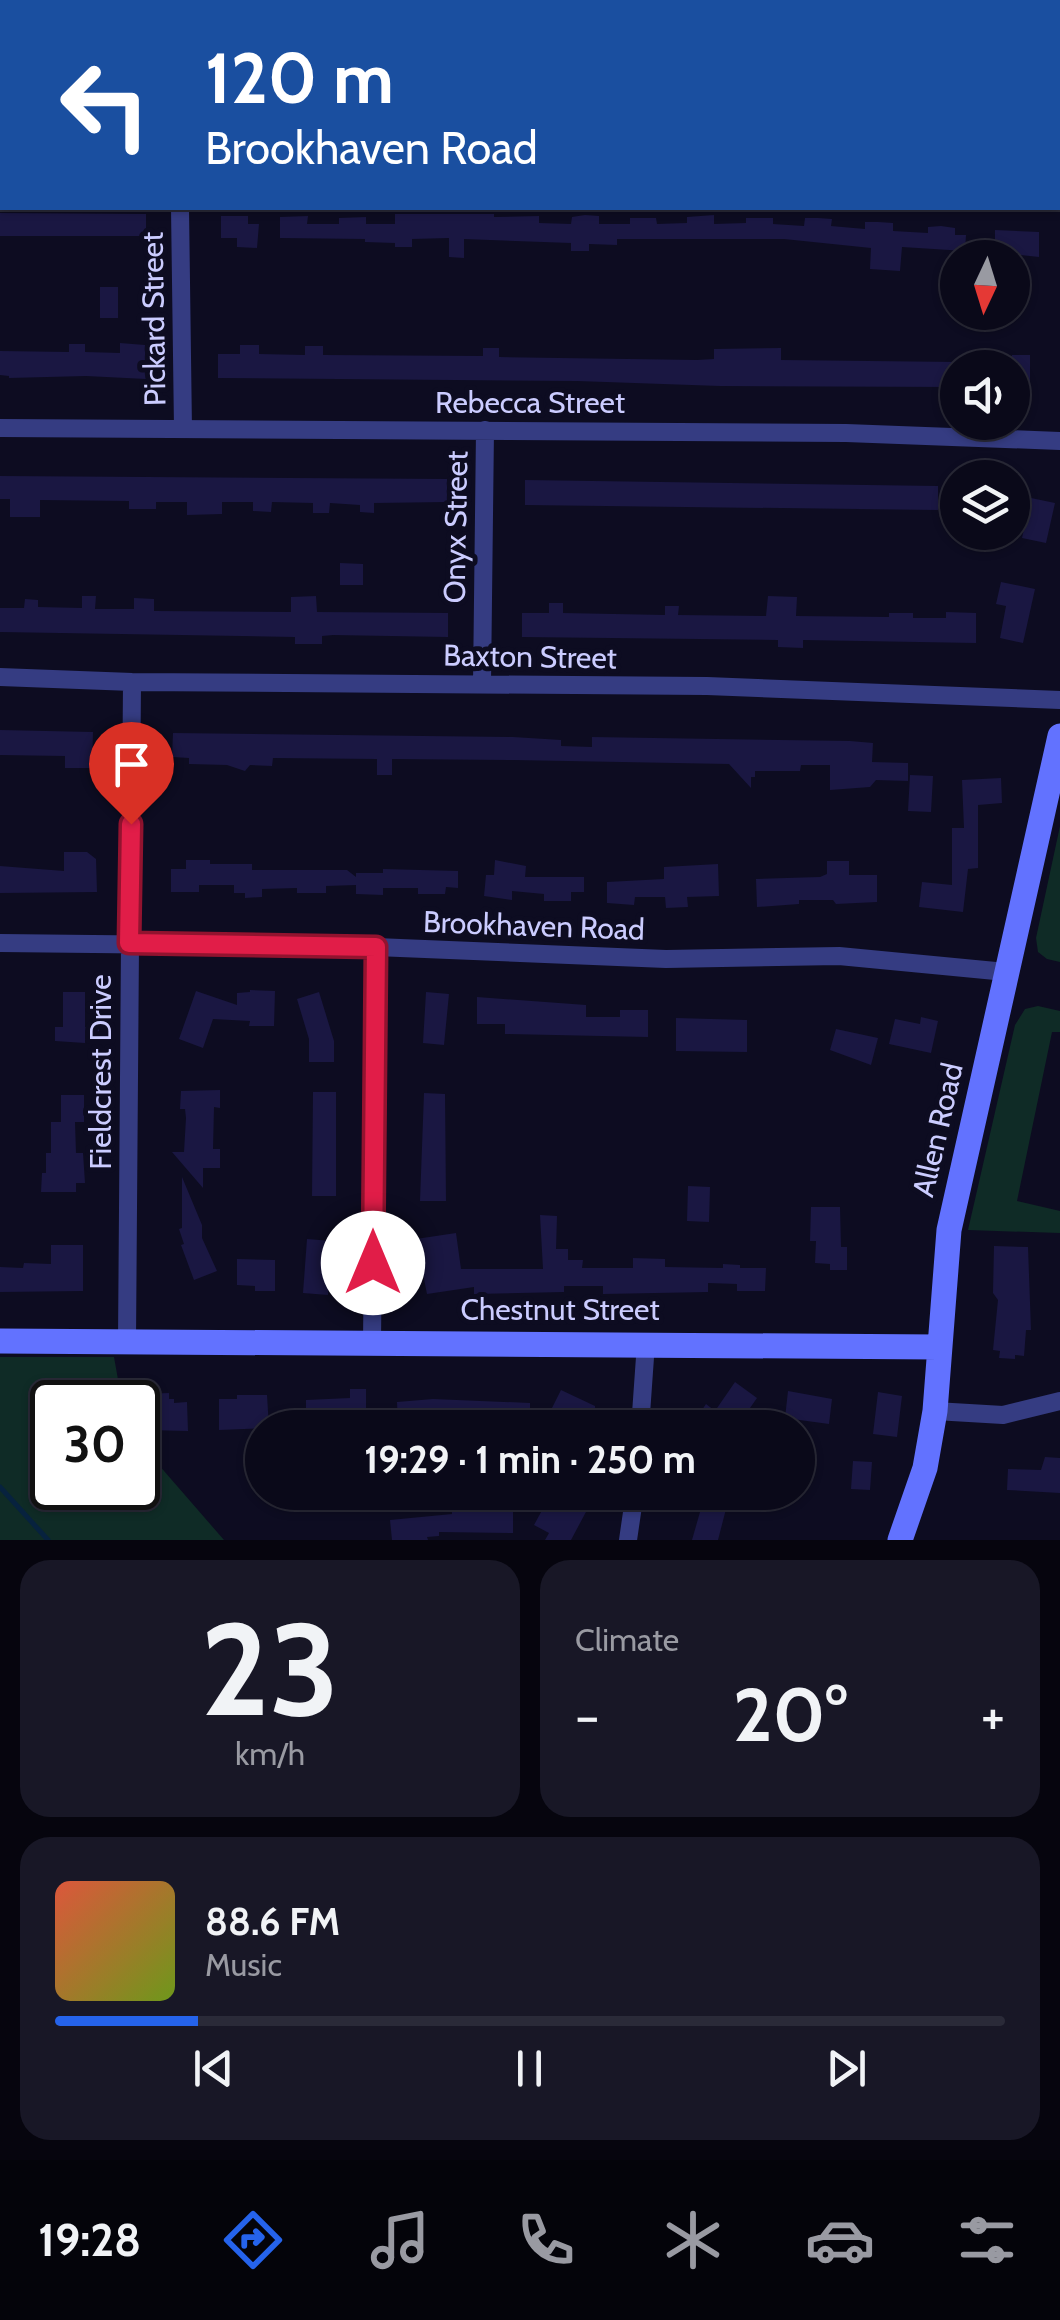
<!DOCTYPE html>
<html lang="en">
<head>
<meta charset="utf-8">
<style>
	:root { --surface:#0a0919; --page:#181726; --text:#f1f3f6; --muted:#999aa2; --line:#2a2a38; --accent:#2563eb }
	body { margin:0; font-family:Cabin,sans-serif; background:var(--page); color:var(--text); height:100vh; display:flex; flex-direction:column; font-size:38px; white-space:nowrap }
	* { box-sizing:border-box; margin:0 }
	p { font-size:32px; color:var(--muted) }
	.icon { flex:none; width:55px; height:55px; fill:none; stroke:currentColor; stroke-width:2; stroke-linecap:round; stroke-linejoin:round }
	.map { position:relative; height:1540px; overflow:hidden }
	.panel { display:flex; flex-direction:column; gap:20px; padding:20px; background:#06050e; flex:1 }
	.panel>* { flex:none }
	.guide { position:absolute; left:0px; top:0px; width:1060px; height:210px; box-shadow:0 2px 8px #0004,0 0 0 2px var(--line); background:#1a4fa0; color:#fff; overflow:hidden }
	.needle { width:65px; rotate:184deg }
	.tools { position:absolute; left:940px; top:240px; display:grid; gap:20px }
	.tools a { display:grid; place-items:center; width:90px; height:90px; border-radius:50%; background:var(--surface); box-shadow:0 2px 8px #0004,0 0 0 2px var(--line); font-size:50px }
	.speed { position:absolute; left:30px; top:1380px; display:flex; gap:20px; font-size:50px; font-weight:700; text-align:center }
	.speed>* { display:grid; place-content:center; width:130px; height:130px; border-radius:50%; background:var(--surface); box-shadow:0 2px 8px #0004,0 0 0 2px var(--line); line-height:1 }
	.speed .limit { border:5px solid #111; border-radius:15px; background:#fff; color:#111 }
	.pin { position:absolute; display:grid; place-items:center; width:85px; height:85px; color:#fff; margin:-102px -42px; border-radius:50% 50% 50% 0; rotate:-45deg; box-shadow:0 0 10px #0007 }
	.pin .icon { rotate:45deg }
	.me { position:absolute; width:110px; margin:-55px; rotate:0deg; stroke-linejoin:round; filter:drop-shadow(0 0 8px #0008) }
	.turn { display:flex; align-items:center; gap:35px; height:210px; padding:0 40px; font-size:45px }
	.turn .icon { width:130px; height:130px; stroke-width:2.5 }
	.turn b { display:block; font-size:70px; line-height:85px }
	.big { font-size:75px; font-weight:700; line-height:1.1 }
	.panel .widget { flex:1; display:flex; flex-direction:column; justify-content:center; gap:15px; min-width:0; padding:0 35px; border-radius:30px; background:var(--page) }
	.panel .dial { align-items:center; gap:0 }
	.dial b { font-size:130px; line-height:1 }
	.song { display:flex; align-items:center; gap:30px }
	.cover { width:120px; height:120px; border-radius:15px; background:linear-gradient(135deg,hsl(10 70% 55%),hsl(80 70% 35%)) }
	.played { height:10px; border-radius:5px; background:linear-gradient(90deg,var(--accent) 15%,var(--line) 15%) }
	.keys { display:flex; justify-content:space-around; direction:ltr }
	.heat { display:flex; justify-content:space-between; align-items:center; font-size:55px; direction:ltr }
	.panel .tiles { flex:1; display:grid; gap:20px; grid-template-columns:1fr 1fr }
	.widget:last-child { grid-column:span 2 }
	.trip { position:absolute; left:245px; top:1410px; width:570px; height:100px; border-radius:50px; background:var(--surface); box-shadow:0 2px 8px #0004,0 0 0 2px var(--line); font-weight:700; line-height:100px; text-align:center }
	.dock { display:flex; height:160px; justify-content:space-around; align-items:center; background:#04040a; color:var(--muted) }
	.dock .icon { width:70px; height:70px }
	.dock .current { color:var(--accent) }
	.dock b { font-size:45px; color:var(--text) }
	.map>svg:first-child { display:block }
</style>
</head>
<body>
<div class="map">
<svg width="1060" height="1540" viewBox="0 0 1060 1540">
	<rect width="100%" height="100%" fill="#0d0c21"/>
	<!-- green -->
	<path fill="#0f2b26" d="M1060 826V962L1047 959 1038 952 1036 938Z
		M1038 1006 1060 1011V1032H1052L1017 1201 1060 1211V1233L968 1230 1015 1025 1025 1009Z
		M0 1357H114L122 1402H52V1488H138V1441L224 1540H0Z"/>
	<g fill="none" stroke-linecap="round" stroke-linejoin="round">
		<!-- stream -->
		<path stroke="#07223e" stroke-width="5" d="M0 1487 48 1540"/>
	</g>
	<!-- building -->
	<path fill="#1a1742" d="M0 213 146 214V236H0Z
		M395 214H494V217L539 216V223L571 224 572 217 585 215 599 216V224H630V218H656L657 224 687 223V217L714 215V224L746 223V218H773V224L804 226 805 218H818L832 219 831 226 865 229V222H878L893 223V231L928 233V227L941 226 955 228V235H966L965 251 902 247 900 271 870 269 871 248 784 239H617V245L589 244V251H571V243L464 239V258L449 257V238L412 239V247H395V243L365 242V239L280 238V217L308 216 307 224H339V218L366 217V224H395Z
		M221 216H248V224H259L257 248 237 247V238H221Z
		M995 230 1039 232V257L995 252Z
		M100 287H118V318H100Z
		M120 343 145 345 146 379 86 376 9 378V376L0 375V351L69 352V344H85V352L120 353Z
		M240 345H259V354L305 355V346H323V355L483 356V348H499V357L697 360 714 359V349L781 348V360L958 362V387L720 386 577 381 218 378V354H240Z
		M1012 355H1030V388H1012Z
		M0 476 447 479V502L374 503V513L360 512V505L330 503 329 513H313V503L272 502 271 512 253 511V502H222V514L187 515V502H156V509H129V501L40 500V517H10V499H0Z
		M525 480 938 486V510L525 505Z
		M1031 498 1055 503 1046 543 1022 538Z
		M340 563 363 564V585H340Z
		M1001 582 1035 589 1023 643 1000 638 1006 606 996 604Z
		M82 596H96L95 609H134V598L154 599V611L291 612V597L316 596 317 612 448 613V637L333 635 322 636V644H295V637L0 632V608H24L25 599 38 600V607L82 608Z
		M768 596 797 597 796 616 889 617V613H913V618H946V612L976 613V643L803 640V648L778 647V640L522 637V613H549V603H563V613L665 615V606H679L678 615 766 616Z
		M0 730 93 732 92 768H65V756L0 755Z
		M173 733 513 737 561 740V746L592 747V737L850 741 873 743 872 762 908 763V781L876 780 870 787 830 790V765H801L800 771H755V777H751V788L729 764 513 760 392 759V775H377V759L273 758 272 766 250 765 245 771 227 765 189 764V758L172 757Z
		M910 775 933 776 931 812 908 811Z
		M1001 778 1002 803 978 805V868L968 869 963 912 919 907 922 882 952 885V828H964L962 780Z
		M64 852H87L96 859 97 892 0 893V866L64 871Z
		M186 860H210V864H252V870H347L356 877V873H383V869L458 871V888L446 887 445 894H418V888H383V895L356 894V885L326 886V893H297V888L262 889V897L245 898V893H234V885H199V892H171V869H186Z
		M495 860 526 866 525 877H584V892H571V901H544V894L512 891V900L484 896 486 875H494Z
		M827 861H849V875H877V902L836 904 833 900H799V904L757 907 756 879 820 877 827 874Z
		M718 864 719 896 687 897 688 907 666 908 665 897H635L634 905 607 903V882L664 879V867Z
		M250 990 275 991 274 1026H249L250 1021 213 1019 203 1048 179 1039 196 991 237 1005V993L250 992Z
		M63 992H85V1027H99V1040H85V1043L55 1041V1027H63Z
		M319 992 334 1041V1062H309V1039L297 999Z
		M426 992 449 994 444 1045 423 1043Z
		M477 997 586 1005V1017H620V1010H648V1037L505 1034V1024H477Z
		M921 1017 938 1021 931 1053 889 1044 895 1019 920 1024Z
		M676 1018 747 1020V1052L676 1051Z
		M836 1029 878 1038 871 1065 830 1050Z
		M220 1090V1108L214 1107 213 1149H220V1168H203V1188L172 1152H184L186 1118 185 1109H180L181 1091Z
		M313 1092H336V1196H312Z
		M424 1093 445 1094 446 1201H420Z
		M61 1095H84V1122H75L76 1153H83L85 1183H76V1192H41L42 1173H46V1153H51V1122H61Z
		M182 1177 202 1225V1238L217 1271 194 1280 181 1245 184 1244 179 1229 182 1228Z
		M688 1186 710 1187 709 1222 687 1221Z
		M811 1207H840L841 1247H847V1270H830V1264L815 1263 816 1241H810Z
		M540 1215 557 1216 556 1249H568V1260H583L582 1268H633V1258L665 1259V1267L723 1268V1264L740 1265V1268H766L765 1291H737V1284L708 1283V1292L603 1294V1286H564V1292L474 1294V1287L427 1294 416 1239 456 1233 461 1269H543Z
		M307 1239 332 1241 328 1295 303 1293Z
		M51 1245H83V1291L0 1292V1267L23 1268 24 1263 51 1264Z
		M994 1246 1028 1247 1031 1330H1026L1024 1356 1015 1355V1359L999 1358 1000 1351 993 1350 998 1300 993 1293Z
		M237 1259 275 1260V1291H255V1286L237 1285Z
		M735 1382 757 1398 736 1428H690L706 1404 715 1411Z
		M350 1389H366V1428H306V1400L350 1398Z
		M561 1390 595 1406 596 1428H561L546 1420Z
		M788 1391 832 1399 829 1424 785 1418Z
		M878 1392 902 1396 897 1437 873 1434Z
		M169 1393V1399H174V1403L187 1402 188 1431 146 1430 144 1394Z
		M237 1395H267L269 1428 219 1430V1399H237Z
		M433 1399 530 1403V1428H482V1423L398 1426 397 1402Z
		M1045 1457 1060 1458V1493L1007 1490 1008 1469 1041 1470Z
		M853 1461 872 1462 870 1490 851 1489Z
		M694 1492H740L738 1511 726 1509 718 1540H692L700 1512 692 1511Z
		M452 1499H474V1508H513V1533L439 1532V1536L427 1537 428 1540H392L390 1520 452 1514Z
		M567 1499 587 1510 571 1540H545L549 1533 534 1525 546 1503 560 1510Z"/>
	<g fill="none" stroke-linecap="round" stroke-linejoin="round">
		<!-- street -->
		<path stroke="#353c82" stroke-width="18" d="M181 2V0
			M0 168H2
			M1058 185H1060
			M180 208 183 429
			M0 428 846 433 1060 441
			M0 677 132 682 707 686 1060 700
			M482 684 485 430
			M0 943 376 947 666 959 839 956 1006 972
			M127 1341 132 682
			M372 1342 376 947
			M935 1411 1003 1415 1060 1401
			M640 1428 646 1343
			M628 1540 635 1492"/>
		<!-- secondary -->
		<path stroke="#6272ff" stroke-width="25" d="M0 1341 939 1347
			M900 1540 925 1468 935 1411 949 1230 1060 736"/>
	</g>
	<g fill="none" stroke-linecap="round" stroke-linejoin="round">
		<defs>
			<path id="route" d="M131 824 129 943 376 947 373 1263"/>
		</defs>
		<!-- route casing -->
		<use href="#route" stroke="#92132f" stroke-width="25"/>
		<!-- route -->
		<use href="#route" stroke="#e11d48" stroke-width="18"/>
	</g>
	<g text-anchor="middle" stroke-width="10" stroke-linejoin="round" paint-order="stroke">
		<!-- street labels -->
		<g font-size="30" fill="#cbccff" stroke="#0d0c21">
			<text transform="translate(154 319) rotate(-91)" y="10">Pickard Street</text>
			<text x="530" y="413">Rebecca Street</text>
			<text transform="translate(456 527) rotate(-89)" y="10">Onyx Street</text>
			<text transform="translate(530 657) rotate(1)" y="10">Baxton Street</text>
			<text transform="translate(534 926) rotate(2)" y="10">Brookhaven Road</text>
			<text transform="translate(101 1072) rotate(-90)" y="10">Fieldcrest Drive</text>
			<text transform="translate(938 1130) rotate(-77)" y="10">Allen Road</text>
			<text x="560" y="1320">Chestnut Street</text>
		</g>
	</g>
</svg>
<div class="tools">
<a><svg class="needle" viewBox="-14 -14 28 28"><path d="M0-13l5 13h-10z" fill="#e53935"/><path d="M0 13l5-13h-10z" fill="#999aa2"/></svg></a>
<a><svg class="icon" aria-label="sound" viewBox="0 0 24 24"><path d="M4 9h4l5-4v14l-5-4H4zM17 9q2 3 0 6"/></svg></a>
<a><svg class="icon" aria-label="layers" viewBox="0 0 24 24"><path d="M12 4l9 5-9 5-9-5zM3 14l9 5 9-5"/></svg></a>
</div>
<div class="speed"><div class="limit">30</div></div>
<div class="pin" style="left:131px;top:824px;background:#d93025"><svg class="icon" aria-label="arrive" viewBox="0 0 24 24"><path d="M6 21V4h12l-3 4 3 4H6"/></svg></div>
<svg class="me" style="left:373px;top:1263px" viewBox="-20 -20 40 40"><circle r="19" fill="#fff"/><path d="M0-13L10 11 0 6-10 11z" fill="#e11d48"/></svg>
<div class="trip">19:29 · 1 min · 250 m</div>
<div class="guide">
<div class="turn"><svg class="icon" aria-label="left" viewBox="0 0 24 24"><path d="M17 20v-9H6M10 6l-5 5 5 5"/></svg><div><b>120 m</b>Brookhaven Road</div></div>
</div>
</div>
<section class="panel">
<div class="tiles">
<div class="widget dial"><b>23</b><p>km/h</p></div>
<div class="widget"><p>Climate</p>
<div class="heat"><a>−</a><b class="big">20°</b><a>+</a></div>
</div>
<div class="widget">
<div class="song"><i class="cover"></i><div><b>88.6 FM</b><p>Music</p></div></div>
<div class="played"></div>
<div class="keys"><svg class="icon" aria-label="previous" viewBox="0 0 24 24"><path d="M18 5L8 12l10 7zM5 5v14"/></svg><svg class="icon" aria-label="pause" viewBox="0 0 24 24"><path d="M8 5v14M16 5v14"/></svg><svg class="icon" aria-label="next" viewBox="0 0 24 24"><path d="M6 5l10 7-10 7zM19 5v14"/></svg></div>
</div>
</div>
</section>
<nav class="dock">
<b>19:28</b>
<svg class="icon current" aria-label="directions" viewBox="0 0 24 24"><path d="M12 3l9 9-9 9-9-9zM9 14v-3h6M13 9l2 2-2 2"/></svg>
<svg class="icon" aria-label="music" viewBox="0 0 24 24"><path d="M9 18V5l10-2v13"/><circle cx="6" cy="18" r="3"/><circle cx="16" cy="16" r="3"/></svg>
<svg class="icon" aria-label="phone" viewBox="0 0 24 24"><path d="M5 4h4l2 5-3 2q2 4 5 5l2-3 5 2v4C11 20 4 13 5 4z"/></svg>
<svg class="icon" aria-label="climate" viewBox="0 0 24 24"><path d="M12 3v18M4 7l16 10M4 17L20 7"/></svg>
<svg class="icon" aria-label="car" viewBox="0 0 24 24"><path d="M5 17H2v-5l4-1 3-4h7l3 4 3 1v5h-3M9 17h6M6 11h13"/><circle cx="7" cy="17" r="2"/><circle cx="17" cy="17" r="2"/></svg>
<svg class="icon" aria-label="filters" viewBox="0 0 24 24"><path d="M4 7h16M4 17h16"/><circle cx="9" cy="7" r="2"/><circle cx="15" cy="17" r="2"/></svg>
</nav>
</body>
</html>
